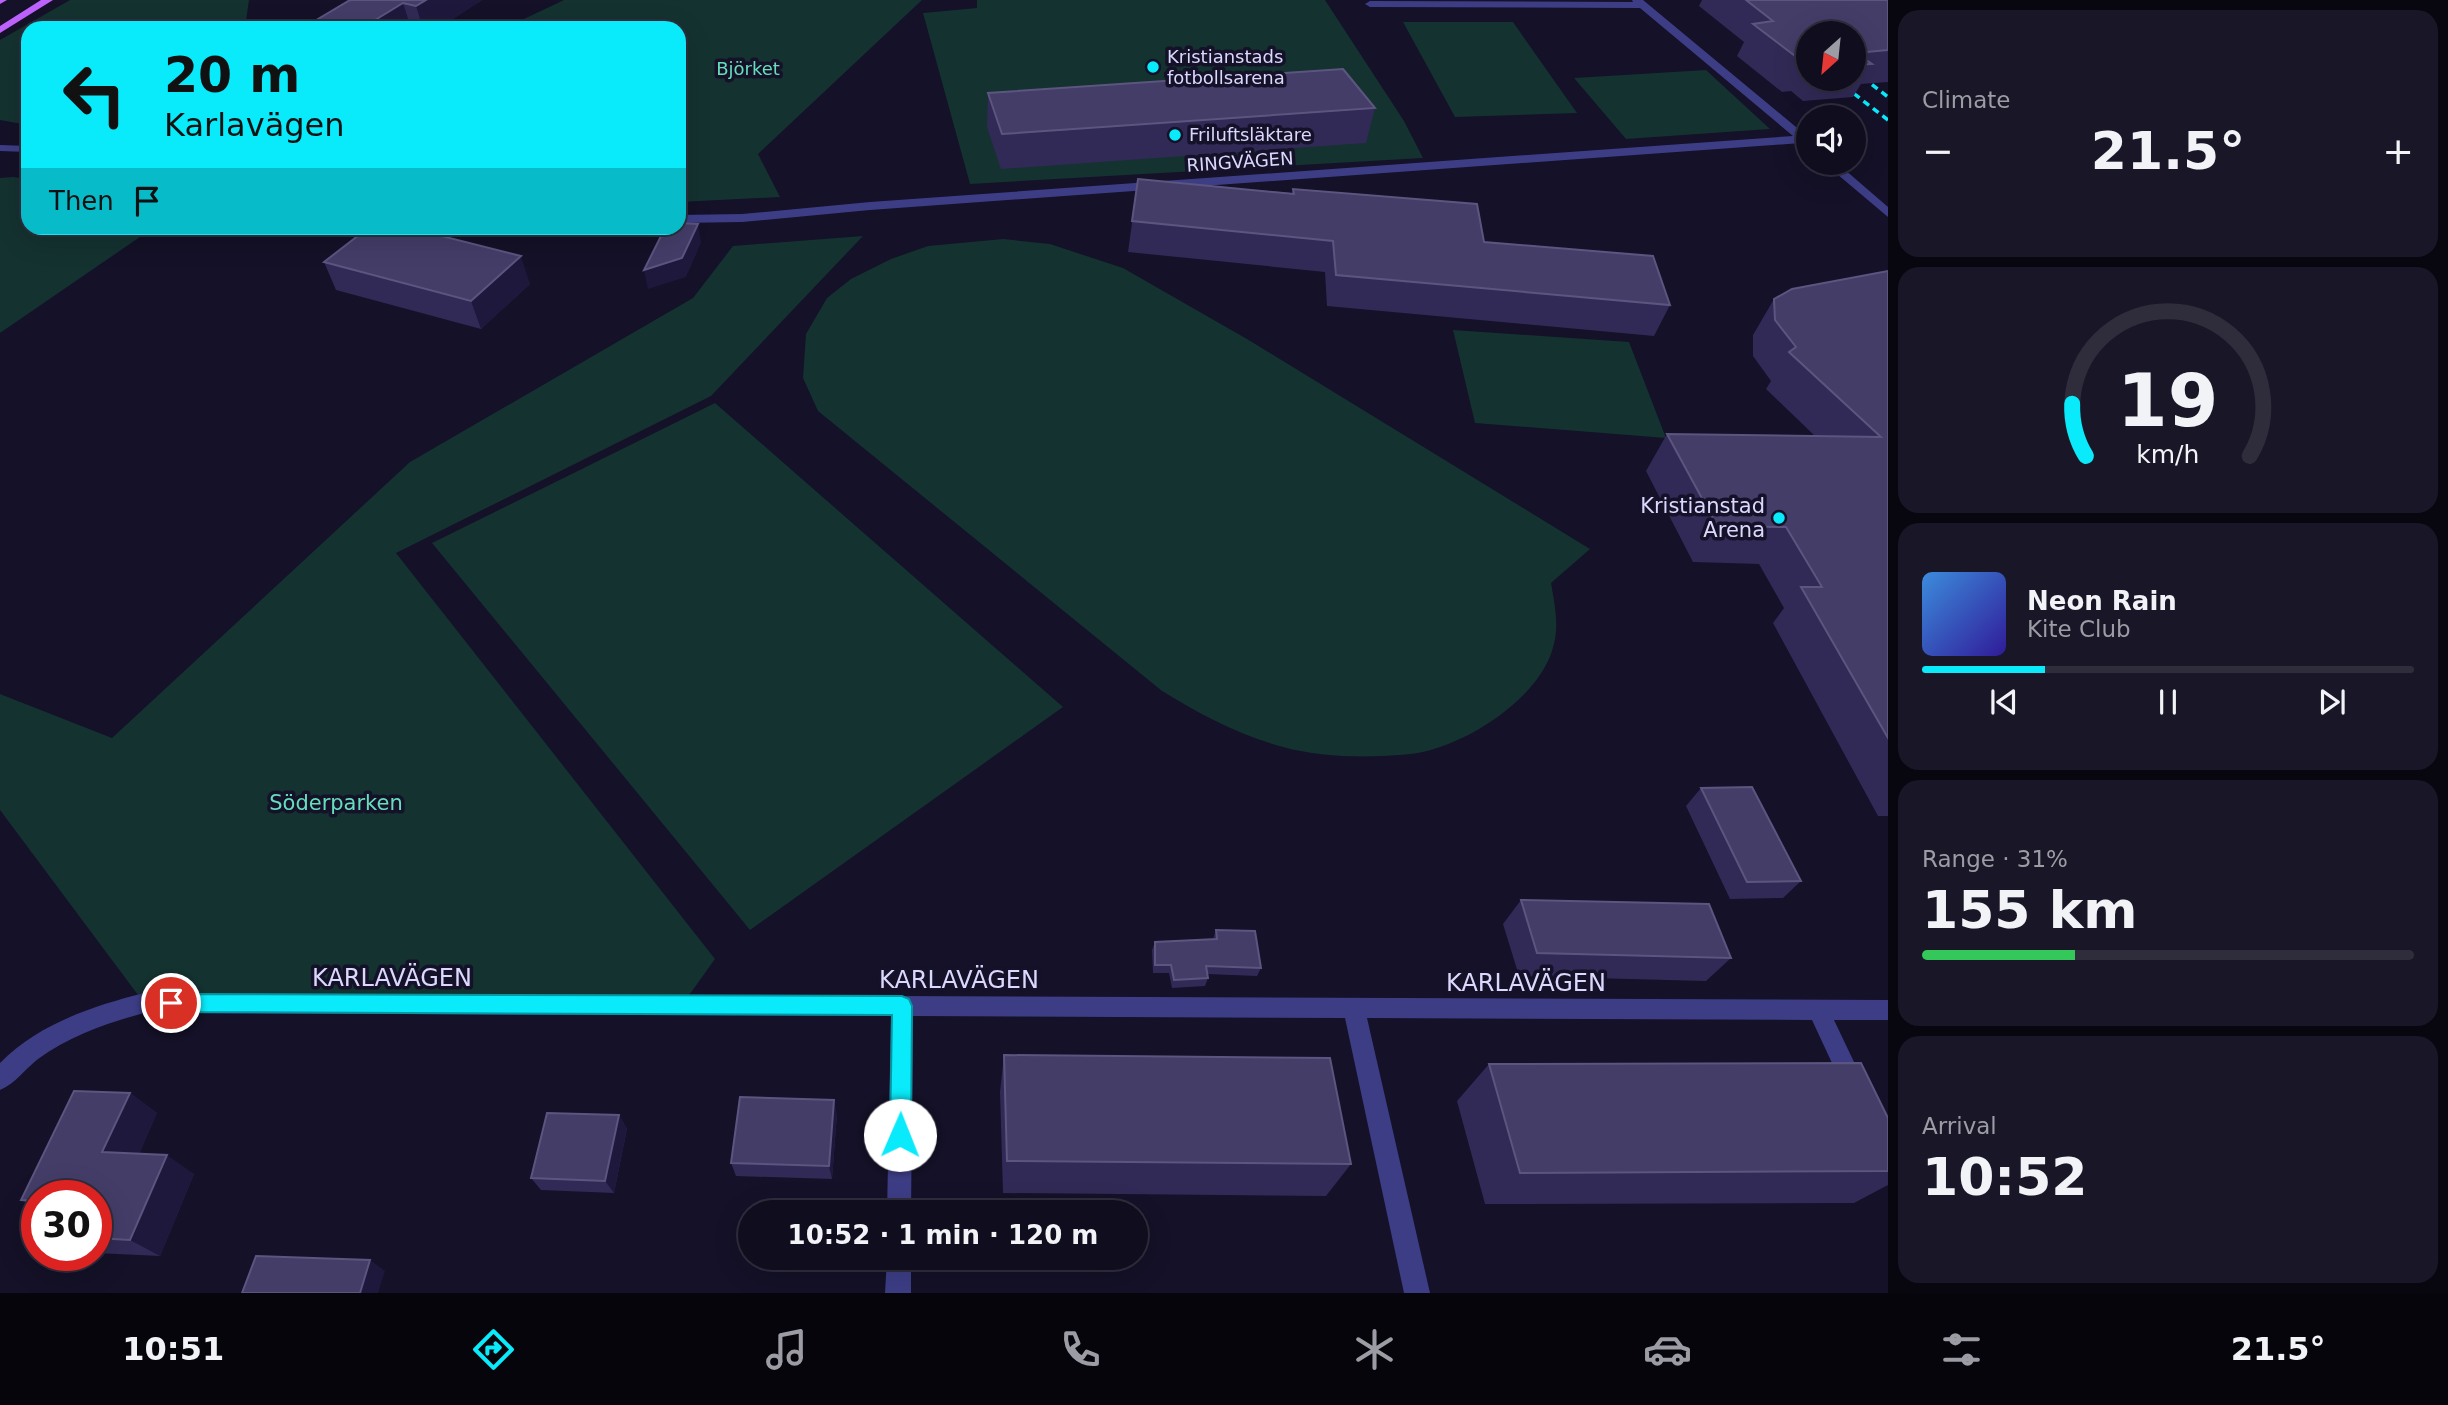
<!DOCTYPE html>
<html lang="en">
<head>
<meta charset="utf-8">
<style>
	:root { --surface:#0f0d1e; --page:#181627; --text:#f1f3f6; --muted:#9b9ca4; --line:#2f2d3c; --accent:#09eafa }
	body { margin:0; font-family:"DejaVu Sans",sans-serif; background:var(--page); color:var(--text); height:100vh; display:flex; flex-direction:column; font-size:26px; white-space:nowrap }
	* { box-sizing:border-box; margin:0 }
	p { font-size:23px; color:var(--muted) }
	.icon { flex:none; width:38px; height:38px; fill:none; stroke:currentColor; stroke-width:2; stroke-linecap:round; stroke-linejoin:round }
	.map { position:relative; flex:1; overflow:hidden }
	.drawer { display:flex; flex-direction:column; gap:10px; padding:10px; background:#080710; width:560px }
	.drawer>* { flex:none }
	.guide { position:absolute; left:21px; top:21px; width:665px; height:214px; border-radius:21px; box-shadow:0 7px 28px #0002,0 0 0 2px var(--line); background:#09eafa; color:#111; overflow:hidden }
	.needle { width:46px; rotate:207deg }
	.fabs { position:absolute; left:1796px; top:21px; display:grid; gap:14px }
	.fabs a { display:grid; place-items:center; width:70px; height:70px; border-radius:50%; background:var(--surface); box-shadow:0 7px 28px #0002,0 0 0 2px var(--line); font-size:35px }
	.speed { position:absolute; left:21px; top:1180px; display:flex; gap:14px; font-size:35px; font-weight:700; text-align:center }
	.speed>* { display:grid; place-content:center; width:91px; height:91px; border-radius:50%; background:var(--surface); box-shadow:0 7px 28px #0002,0 0 0 2px var(--line); line-height:1 }
	.speed .limit { border:10px solid #d22; background:#fff; color:#111 }
	.pin { position:absolute; display:grid; place-items:center; width:60px; height:60px; color:#fff; margin:-30px; border:4px solid #fff; border-radius:50%; box-shadow:0 2px 7px #0007 }
	.me { position:absolute; width:77px; margin:-38px; rotate:1deg; stroke-linejoin:round; filter:drop-shadow(0 0 5px #0008) }
	.turn { display:flex; align-items:center; gap:24px; height:147px; padding:0 28px; font-size:32px }
	.turn .icon { width:91px; height:91px; stroke-width:2.5 }
	.turn b { display:block; font-size:49px; line-height:60px }
	.then { display:flex; align-items:center; height:66px; padding:0 28px; background:#0003; gap:14px; font-size:26px }
	.big { font-size:52px; font-weight:800; line-height:1.1 }
	.drawer .tile { flex:1; display:flex; flex-direction:column; justify-content:center; gap:10px; min-width:0; padding:0 24px; border-radius:21px; background:var(--page) }
	.drawer .dial { align-items:center; gap:0 }
	.dial svg { height:182px; overflow:visible; fill:none; stroke:var(--line); stroke-width:7; stroke-linecap:round; text-anchor:middle }
	.dial text { fill:var(--text); stroke:none }
	.song { display:flex; align-items:center; gap:21px }
	.cover { width:84px; height:84px; border-radius:10px; background:linear-gradient(135deg,hsl(210 70% 55%),hsl(250 70% 35%)) }
	.played { height:7px; border-radius:4px; background:linear-gradient(90deg,var(--accent) 25%,var(--line) 25%) }
	.keys { display:flex; justify-content:space-around; direction:ltr }
	.heat { display:flex; justify-content:space-between; align-items:center; font-size:38px; direction:ltr }
	.charge { height:10px; border-radius:5px; background:linear-gradient(90deg,#34c759 31%,var(--line) 0) }
	.trip { position:absolute; left:738px; top:1200px; width:410px; height:70px; border-radius:35px; background:var(--surface); box-shadow:0 7px 28px #0002,0 0 0 2px var(--line); font-weight:800; line-height:70px; text-align:center }
	.dock { display:flex; height:112px; justify-content:space-around; align-items:center; background:#06050c; color:var(--muted) }
	.dock .icon { width:49px; height:49px }
	.dock .selected { color:var(--accent) }
	.dock b { font-size:32px; color:var(--text) }
	main { display:flex; flex:1; min-height:0 }
	.map>svg:first-child { display:block }
</style>
</head>
<body>
<main>
<div class="map">
<svg width="1888" height="1293" viewBox="0 0 1888 1293">
	<rect width="100%" height="100%" fill="#141128"/>
	<!-- green -->
	<path fill="#143230" d="M70 0H249L245 28H28V125L0 120V40Z
		M564 0H922L758 154 780 197 679 202V28H505Z
		M977 0H1325L1404 121 1423 158 970 184 923 13 977 8Z
		M1403 22H1513L1577 113 1455 117Z
		M1706 70 1770 129 1626 139 1574 78Z
		M13 177 28 179V228H153L0 333V178Z
		M863 236 711 396 396 553 715 959 682 1005 144 1003 0 810V694L112 738 410 462 693 298 733 246Z
		M1003 239 1050 244 1123 268 1247 339 1590 549 1551 583C1555 606 1560 628 1552 651 1536 701 1462 748 1411 754 1371 758 1322 758 1283 747 1239 735 1201 715 1162 691L818 411 803 378 806 334 827 298 851 279 891 259 928 246Z
		M1453 330 1629 342 1666 438 1475 423Z
		M715 403 1063 707 750 930 432 543Z"/>
	<g fill="none" stroke-linecap="round" stroke-linejoin="round">
		<!-- minor -->
		<path fill="#3d3d86" fill-rule="evenodd" d="M1632 0H1643L1808 137V146L1801 143 870 210 742 222 679 223V215L742 214 870 202 1793 136 1640 8 1370 7 1365 4 1370 1 1633 2Z
			M0 145 28 146V152L0 151Z
			M1824 163H1837L1888 207V217Z
			M144 993 1888 1000V1020H1834L1864 1083 1861 1091 1853 1094 1845 1091 1812 1020 1367 1018 1430 1293H1404L1345 1018 913 1016 911 1213H887L891 1016 144 1013C107 1023 70 1036 38 1059 25 1069 15 1084 0 1090V1063C38 1024 93 1006 144 993Z
			M887 1258H911V1293H885Z"/>
		<!-- major -->
		<path fill="#bd62fc" fill-rule="evenodd" d="M0 0H7L0 4Z
			M41 0H53L0 33V26Z"/>
		<!-- rail -->
		<path stroke="#09eafa" stroke-width="3.5" stroke-dasharray="7 5" stroke-linecap="butt" d="M1853 70 1888 97
			M1835 79 1888 120"/>
	</g>
	<!-- wall -->
	<path fill="#312a56" fill-rule="evenodd" d="M350 0H482L439 28H303Z
		M1702 0H1888V82L1861 84 1853 97 1803 101 1791 91 1782 92 1737 56 1744 42 1699 6ZM1808 33H1853V79H1808Z
		M988 93 1375 108 1366 143 1001 169 987 127Z
		M1138 179 1292 193 1293 189 1484 242 1670 305 1654 336 1327 306 1325 272 1128 252Z
		M324 262 530 284 481 329 336 290Z
		M1888 271V816H1878L1773 623 1784 608 1759 564 1693 562 1646 471 1667 434 1815 436 1766 389 1771 381 1753 356V335L1774 299Z
		M1701 788 1801 881 1783 898 1730 899 1686 806Z
		M1521 900 1731 958 1706 981 1519 976 1503 924Z
		M1216 930 1261 968 1257 976 1207 974 1208 978 1205 986 1172 988 1169 973H1153L1152 950 1155 942 1213 939Z
		M1004 1055 1351 1164 1326 1196 1003 1193 1000 1092Z
		M1489 1064 1888 1118V1185L1854 1203 1485 1204 1457 1101Z
		M130 1093 157 1113 139 1154 194 1174 160 1256 96 1253V1195H37V1208L21 1200Z
		M837 1114 832 1179 736 1176 731 1163Z
		M619 1115 627 1129 614 1193 541 1190 531 1178Z"/>
	<!-- shaded-wall -->
	<path fill="#1e183c" d="M426 0H482L439 28H423L416 6Z
		M403 3 411 28H362Z
		M698 224 701 243 686 277 648 289 644 270Z
		M521 256 530 284 481 329 471 301Z
		M130 1093 157 1113 132 1171 102 1152Z
		M834 1100 837 1114 832 1179 829 1166Z
		M619 1115 627 1129 614 1193 605 1181Z
		M167 1155 194 1174 160 1256 130 1240Z
		M370 1260 385 1271 378 1293H360Z"/>
	<!-- building -->
	<path fill="#433d68" stroke="#5b557f" stroke-width="2" d="M350 0H426L416 6 403 3 362 28H303Z
		M1746 0H1888V50L1856 53 1872 64 1853 65V33H1808V58L1799 59 1753 24 1773 21Z
		M1343 69 1375 108 1002 134 988 93Z
		M1138 179 1294 194 1293 189 1477 204 1484 242 1653 256 1670 305 1336 275 1333 241 1132 221Z
		M679 223 698 224 682 258 644 270 665 228H679Z
		M368 228H410L521 256 471 301 324 262Z
		M1888 271V738L1801 587H1822L1786 527 1717 526 1667 434 1881 437 1789 352 1796 347 1775 320 1774 299 1792 289Z
		M1752 787 1801 881 1747 882 1701 788Z
		M1521 900 1709 904 1731 958 1537 953Z
		M1216 930 1255 931 1261 968 1206 966 1208 978 1174 980 1171 965H1155V942L1217 939Z
		M1004 1055 1330 1058 1351 1164 1007 1161Z
		M1861 1063 1888 1118V1171L1520 1173 1489 1064Z
		M74 1091 130 1093 102 1152 167 1155 130 1240 96 1238V1195H37V1201L21 1200Z
		M740 1097 834 1100 829 1166 731 1163Z
		M547 1113 619 1115 605 1181 531 1178Z
		M37 1217V1235H28Z
		M256 1256 370 1260 360 1293H242Z"/>
	<!-- route -->
	<path fill="#09eafa" stroke="#0698a2" stroke-width="2" d="M171 994 902 996 909 999 912 1006 911 1135 908 1142 900 1145 893 1142 890 1135 892 1015 171 1012 164 1010 161 1003 164 996Z"/>
	<!-- markers -->
	<g fill="#09eafa" stroke="#141128" stroke-width="2.5">
		<circle cx="1153" cy="67" r="7"/>
		<circle cx="1175" cy="135" r="7"/>
		<circle cx="1779" cy="518" r="7"/>
	</g>
	<g text-anchor="middle" stroke-width="7" stroke-linejoin="round" paint-order="stroke">
		<!-- far-poi labels -->
		<g font-size="18" fill="#dbd8fe" stroke="#141128" text-anchor="start">
			<text x="1167" y="63">Kristianstads<tspan x="1167" dy="21">fotbollsarena</tspan></text>
			<text x="1189" y="141">Friluftsläktare</text>
		</g>
		<!-- far-park labels -->
		<g font-size="18" fill="#65debb" stroke="#141128">
			<text x="748" y="75">Björket</text>
		</g>
		<!-- far-street labels -->
		<g font-size="18" fill="#dbd8fe" stroke="#141128">
			<text transform="translate(1240 162) rotate(-4)" y="6">RINGVÄGEN</text>
		</g>
		<!-- poi labels -->
		<g font-size="21" fill="#dbd8fe" stroke="#141128" text-anchor="end">
			<text x="1765" y="513">Kristianstad<tspan x="1765" dy="24">Arena</tspan></text>
		</g>
		<!-- park labels -->
		<g font-size="21" fill="#65debb" stroke="#141128">
			<text x="336" y="810">Söderparken</text>
		</g>
		<!-- near-street labels -->
		<g font-size="24" fill="#dbd8fe" stroke="#141128">
			<text x="392" y="986">KARLAVÄGEN</text>
			<text x="959" y="988">KARLAVÄGEN</text>
			<text x="1526" y="991">KARLAVÄGEN</text>
		</g>
	</g>
</svg>
<div class="fabs">
<a><svg class="needle" viewBox="-14 -14 28 28"><path d="M0-13l5 13h-10z" fill="#e53935"/><path d="M0 13l5-13h-10z" fill="#9b9ca4"/></svg></a>
<a><svg class="icon" aria-label="sound" viewBox="0 0 24 24"><path d="M4 9h4l5-4v14l-5-4H4zM17 9q2 3 0 6"/></svg></a>
</div>
<div class="speed"><div class="limit">30</div></div>
<div class="pin" style="left:171px;top:1003px;background:#d93025"><svg class="icon" aria-label="arrive" viewBox="0 0 24 24"><path d="M6 21V4h12l-3 4 3 4H6"/></svg></div>
<svg class="me" style="left:900px;top:1135px" viewBox="-20 -20 40 40"><circle r="19" fill="#fff"/><path d="M0-13L10 11 0 6-10 11z" fill="#09eafa"/></svg>
<div class="trip">10:52 · 1 min · 120 m</div>
<div class="guide">
<div class="turn"><svg class="icon" aria-label="left" viewBox="0 0 24 24"><path d="M17 20v-9H6M10 6l-5 5 5 5"/></svg><div><b>20 m</b>Karlavägen</div></div>
<div class="then">Then<svg class="icon" aria-label="arrive" viewBox="0 0 24 24"><path d="M6 21V4h12l-3 4 3 4H6"/></svg></div>
</div>
</div>
<section class="drawer">
<div class="tile"><p>Climate</p>
<div class="heat"><a>−</a><b class="big">21.5°</b><a>+</a></div>
</div>
<div class="tile dial"><svg viewBox="0 0 100 80">
<path d="M14 69A42 42 0 1 1 86 69"/>
<path d="M14 69A42 42 0 0 1 8 46" stroke="#09eafa"/>
<text x="50" y="56" font-size="32" font-weight="700">19</text>
<text x="50" y="72" font-size="11">km/h</text>
</svg></div>
<div class="tile">
<div class="song"><i class="cover"></i><div><b>Neon Rain</b><p>Kite Club</p></div></div>
<div class="played"></div>
<div class="keys"><svg class="icon" aria-label="previous" viewBox="0 0 24 24"><path d="M18 5L8 12l10 7zM5 5v14"/></svg><svg class="icon" aria-label="pause" viewBox="0 0 24 24"><path d="M8 5v14M16 5v14"/></svg><svg class="icon" aria-label="next" viewBox="0 0 24 24"><path d="M6 5l10 7-10 7zM19 5v14"/></svg></div>
</div>
<div class="tile"><p>Range · 31%</p><b class="big">155 km</b><div class="charge"></div></div>
<div class="tile"><p>Arrival</p><b class="big">10:52</b></div>
</section>
</main>
<nav class="dock">
<b>10:51</b>
<svg class="icon selected" aria-label="directions" viewBox="0 0 24 24"><path d="M12 3l9 9-9 9-9-9zM9 14v-3h6M13 9l2 2-2 2"/></svg>
<svg class="icon" aria-label="music" viewBox="0 0 24 24"><path d="M9 18V5l10-2v13"/><circle cx="6" cy="18" r="3"/><circle cx="16" cy="16" r="3"/></svg>
<svg class="icon" aria-label="phone" viewBox="0 0 24 24"><path d="M5 4h4l2 5-3 2q2 4 5 5l2-3 5 2v4C11 20 4 13 5 4z"/></svg>
<svg class="icon" aria-label="climate" viewBox="0 0 24 24"><path d="M12 3v18M4 7l16 10M4 17L20 7"/></svg>
<svg class="icon" aria-label="car" viewBox="0 0 24 24"><path d="M5 17H2v-5l4-1 3-4h7l3 4 3 1v5h-3M9 17h6M6 11h13"/><circle cx="7" cy="17" r="2"/><circle cx="17" cy="17" r="2"/></svg>
<svg class="icon" aria-label="filters" viewBox="0 0 24 24"><path d="M4 7h16M4 17h16"/><circle cx="9" cy="7" r="2"/><circle cx="15" cy="17" r="2"/></svg>
<b>21.5°</b>
</nav>
</body>
</html>
